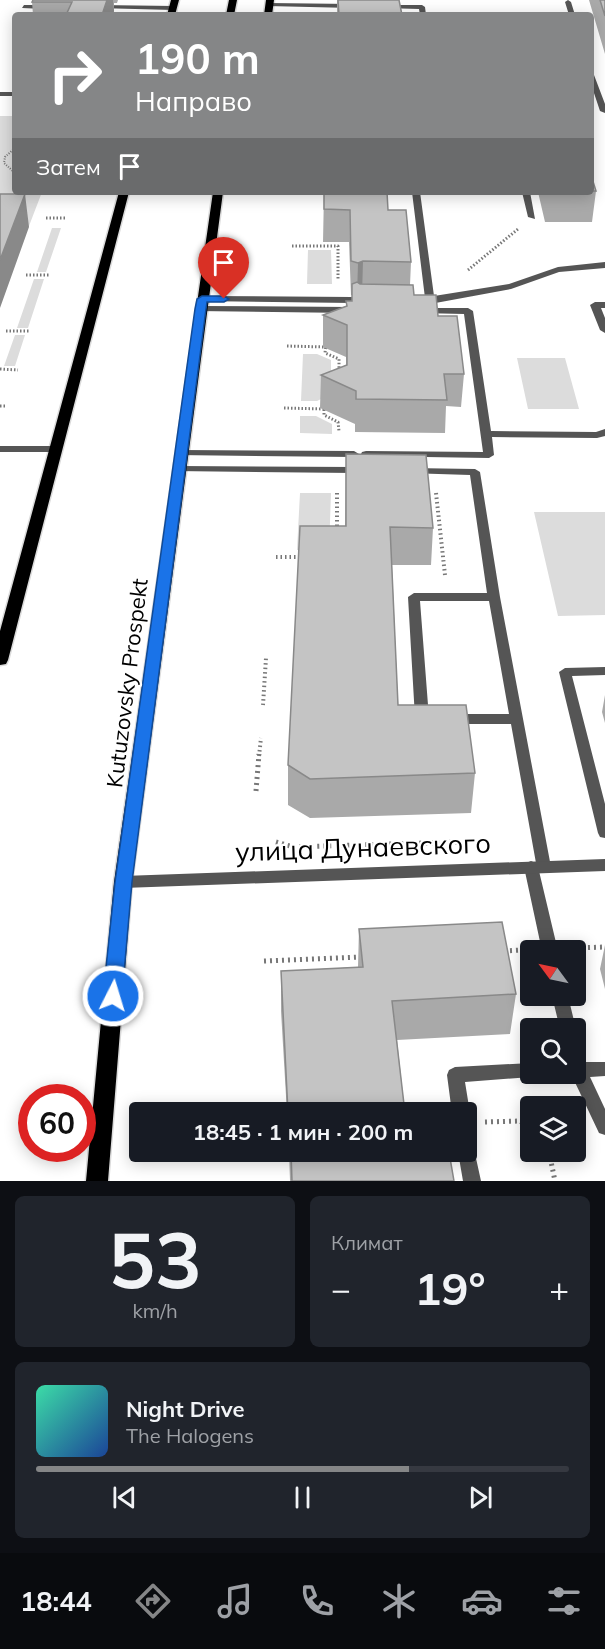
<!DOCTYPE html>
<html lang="ru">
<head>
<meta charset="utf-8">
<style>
	:root { --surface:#171b24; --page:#20242c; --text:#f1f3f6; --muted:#9ea1a6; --line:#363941; --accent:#858687 }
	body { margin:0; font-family:Mulish,sans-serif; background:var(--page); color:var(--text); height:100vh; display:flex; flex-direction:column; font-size:22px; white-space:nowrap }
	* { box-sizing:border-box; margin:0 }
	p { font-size:20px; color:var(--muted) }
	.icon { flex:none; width:33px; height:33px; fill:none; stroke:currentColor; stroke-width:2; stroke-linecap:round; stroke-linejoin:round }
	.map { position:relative; height:1181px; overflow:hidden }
	.sheet { display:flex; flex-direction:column; gap:15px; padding:15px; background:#0d0f14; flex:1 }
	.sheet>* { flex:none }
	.hud { position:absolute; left:12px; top:12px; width:582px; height:183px; border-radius:6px; box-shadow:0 3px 15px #0003; background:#858687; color:#fff; overflow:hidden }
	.needle { width:39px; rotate:303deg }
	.tools { position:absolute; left:520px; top:940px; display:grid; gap:12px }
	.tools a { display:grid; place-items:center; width:66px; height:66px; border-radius:6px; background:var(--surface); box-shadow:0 3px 15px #0003; font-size:30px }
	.speed { position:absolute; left:18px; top:1084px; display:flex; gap:12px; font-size:30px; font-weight:700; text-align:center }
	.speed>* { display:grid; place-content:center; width:78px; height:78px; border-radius:50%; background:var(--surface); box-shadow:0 3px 15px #0003; line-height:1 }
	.speed .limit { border:9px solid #d22; background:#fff; color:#111 }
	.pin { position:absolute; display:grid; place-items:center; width:51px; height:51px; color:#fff; margin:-62px -26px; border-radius:50% 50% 50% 0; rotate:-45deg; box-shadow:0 0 6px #0007 }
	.pin .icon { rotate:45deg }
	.me { position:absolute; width:66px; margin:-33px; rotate:5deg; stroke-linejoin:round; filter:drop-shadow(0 0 4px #0008) }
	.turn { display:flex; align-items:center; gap:21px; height:126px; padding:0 24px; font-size:27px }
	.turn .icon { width:78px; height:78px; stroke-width:2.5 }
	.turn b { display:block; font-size:42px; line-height:51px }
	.then { display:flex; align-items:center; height:57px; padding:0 24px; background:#0003; gap:12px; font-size:22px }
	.big { font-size:45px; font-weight:700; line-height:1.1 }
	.sheet .tile { flex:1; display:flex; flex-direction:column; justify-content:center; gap:9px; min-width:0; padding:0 21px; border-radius:9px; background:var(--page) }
	.sheet .dial { align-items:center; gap:0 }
	.dial b { font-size:78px; line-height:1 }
	.song { display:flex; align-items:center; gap:18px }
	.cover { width:72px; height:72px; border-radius:9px; background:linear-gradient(135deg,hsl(160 70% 55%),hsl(220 70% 35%)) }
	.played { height:6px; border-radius:3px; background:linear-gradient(90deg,var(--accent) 70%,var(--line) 70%) }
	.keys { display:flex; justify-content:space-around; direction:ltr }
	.heat { display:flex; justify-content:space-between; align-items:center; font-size:33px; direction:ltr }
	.sheet .tiles { flex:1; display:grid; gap:15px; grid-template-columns:1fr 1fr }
	.tile:last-child { grid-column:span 2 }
	.trip { position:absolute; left:129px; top:1102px; width:348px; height:60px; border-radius:6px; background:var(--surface); box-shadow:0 3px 15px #0003; font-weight:700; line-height:60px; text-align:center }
	.tab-bar { display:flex; height:96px; justify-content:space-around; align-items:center; background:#090b0e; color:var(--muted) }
	.tab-bar .icon { width:42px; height:42px }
	.tab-bar .selected { color:var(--accent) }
	.tab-bar b { font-size:27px; color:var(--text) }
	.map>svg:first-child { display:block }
</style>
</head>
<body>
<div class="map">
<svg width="605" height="1181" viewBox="0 0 605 1181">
	<rect width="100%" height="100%" fill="#fff"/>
	<!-- green -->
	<path fill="#dcdcdc" d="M0 116H15V192H42L29 226H0Z
		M52 228H61L46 272H37Z
		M308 250H331L332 284H307Z
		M34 279H44L28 328H17Z
		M15 335H25L15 366H4Z
		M303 354H317L331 360V394L317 401H301Z
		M517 358H565L579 409H528Z
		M300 416H316L332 424V434L300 433Z
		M300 493H331L329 551 297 550Z
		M534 512H605V615L558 616Z"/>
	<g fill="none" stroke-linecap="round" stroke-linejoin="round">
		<defs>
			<path id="primary" d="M171 0H179L175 15H167Z
				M229 0H237L234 15H226Z
				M266 0H274L272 15H264Z
				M119 192H129L8 660 6 664 0 665V631Z
				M213 192H223L132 882 108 1181H86L114 882Z"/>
		</defs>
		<!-- primary casing -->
		<use href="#primary" stroke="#dbdbdb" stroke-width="3"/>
		<!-- path-far3 -->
		<path stroke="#777" stroke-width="2" stroke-dasharray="1 1.5" stroke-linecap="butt" d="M15 148 5 157 4 163 15 173"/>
		<!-- path-far2 -->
		<path stroke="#777" stroke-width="3" stroke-dasharray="1.5 2" stroke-linecap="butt" d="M46 218H67
			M292 246H338V279
			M468 270 518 229
			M26 275H49
			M6 331H30
			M326 344 325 353 339 359V373
			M287 346 326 347
			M0 369 18 370
			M0 406H6
			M324 406V415L338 422 339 431
			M284 408 324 409"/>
		<!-- path-far1 -->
		<path stroke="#777" stroke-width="4" stroke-dasharray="1.5 3" stroke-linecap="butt" d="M337 493V530
			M436 493 445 575
			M276 557H302
			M263 705 266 658
			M259 756 261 738"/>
		<!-- path -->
		<path stroke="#777" stroke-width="5" stroke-dasharray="2 4" stroke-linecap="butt" d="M256 791 259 754
			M276 842 293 847 457 842
			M576 948 605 947
			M504 951 523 950
			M264 961 361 957
			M485 1122 520 1121 531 1129
			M549 1152 555 1181"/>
		<!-- lane -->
		<path fill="#555" fill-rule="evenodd" d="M568 0 571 2 575 15H569L565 2Z
			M269 3 352 4 355 6 352 8 267 6Z
			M24 5H44L47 7 44 9 22 8Z
			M99 5 173 6 176 8 173 10 97 8Z
			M385 5H422L425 7 426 15H420L419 9 383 8Z
			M15 24V31L12 29V26Z
			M591 73 594 75 605 104V113L600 111 591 84Z
			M0 92H15V96H0Z
			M412 192H420L434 296 509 284 558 267 605 262V268L559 272 511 289 430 304 419 303V299L425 298Z
			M522 192H530L535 219 528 217Z
			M202 296 352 297 357 300 352 303 199 301 197 299Z
			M595 302H605V308H601L605 318V333L600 330 590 305Z
			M200 306 351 307 356 310 351 313 197 311 195 309Z
			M423 308H468L473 311 491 431 596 432 605 429V436L597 438 492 437 494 455 489 458 362 456 361 454 362 452 366 451 483 452 464 314 420 313V309Z
			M0 446H56L61 449 56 452H0Z
			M180 450 354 451 359 454 354 457 176 455 175 453 176 451Z
			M178 466 354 467 359 470 354 473 174 471 173 469 174 467Z
			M411 468 475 469 480 472 500 597 551 867 549 871 544 873 539 871 558 951H542L524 867 526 863 531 861 536 863 511 724H451L446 722 444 719 446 716 451 714H509L489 601H420L429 718 427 721H417L415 718 408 597 414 593H487L470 475 407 473 406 471 407 469Z
			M605 667V675L572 676 605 804V838L600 837 598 833 559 672 565 668Z
			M552 996H568L576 1029H560Z
			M576 1059 583 1062H605V1076L590 1077 605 1109V1135L599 1133 572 1076 569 1074H576Z
			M531 1063V1074H538L531 1077 465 1082 470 1113 466 1119V1113H452L447 1075 449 1070 455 1067Z
			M466 1138 472 1140 481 1181H463L458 1152H466Z"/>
		<!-- street -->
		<path fill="#555" fill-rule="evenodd" d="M605 859V871L123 888 118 886 116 882 118 878 123 876Z"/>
		<!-- primary -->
		<use href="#primary" fill="#000" fill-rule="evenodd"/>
	</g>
	<!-- wall -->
	<path fill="#a9a9a9" d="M33 0H118L117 3H114V11L113 15H33L32 2Z
		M337 0H399L402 15H337Z
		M589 0H605V54Z
		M591 175 596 191 592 222H545L538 192H591Z
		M324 192 388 210 411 262 410 285 414 295 438 316 464 374 461 407 446 406 445 433 355 432V424L320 408 321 375 346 365V357L323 347V315L346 306 352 301V295H351L349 242H323Z
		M346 454 433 528 431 565H392L398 705 475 773 471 813 310 818 288 805V765L345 526Z
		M605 695V723L602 712Z
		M359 929 516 994 510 1034 397 1040 405 1113H287L281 1011V971L358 967Z
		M605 945V989L600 969Z
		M289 1152H449L454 1181H290Z"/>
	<!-- shaded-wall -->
	<path fill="#898989" d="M107 0H113L114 11 113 15H102Z
		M25 194 29 227 0 308V260Z
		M363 261 362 295 357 297 358 263Z"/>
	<!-- building -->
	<path fill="#c4c4c4" stroke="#898989" stroke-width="1.5" d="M33 0H107L102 15H66L72 2H32Z
		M338 0H399L402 15H339Z
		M600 0H605V16Z
		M591 175 596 191H591Z
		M324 192H387L388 210H406L411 262 363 261 358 263 351 261 350 210 324 209Z
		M0 194H25L0 260Z
		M357 282 360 284 413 285 414 295H436L438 316H457L464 374H444L447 400 356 399V391L321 375 347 365V325L323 315 347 306 346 301H352V284Z
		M346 454 426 455 433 528 390 527 398 705H466L475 773 310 779 288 765 300 526H346Z
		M502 922 516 994 392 1001 405 1113H288L281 971 363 967 359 929Z
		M291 1152H449L454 1181H292Z"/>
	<!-- route -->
	<path fill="#1a73e8" stroke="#114b97" stroke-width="1.5" d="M202 296H224L229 299 224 302H207L206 309 132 882 122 996 119 1002 113 1004 106 1002 103 996 115 882 195 309 197 299Z"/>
	<g text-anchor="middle" stroke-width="4.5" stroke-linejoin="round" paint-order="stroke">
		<!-- street labels -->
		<g font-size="22" fill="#000" stroke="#fff">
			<text transform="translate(127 683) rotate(-83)" y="8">Kutuzovsky Prospekt</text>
		</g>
		<!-- near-street labels -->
		<g font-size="27" fill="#000" stroke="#fff">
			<text transform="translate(363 848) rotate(-2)" y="9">улица Дунаевского</text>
		</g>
	</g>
</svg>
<div class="tools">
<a><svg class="needle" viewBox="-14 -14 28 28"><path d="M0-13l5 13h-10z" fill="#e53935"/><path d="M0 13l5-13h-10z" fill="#9ea1a6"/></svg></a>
<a><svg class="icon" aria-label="search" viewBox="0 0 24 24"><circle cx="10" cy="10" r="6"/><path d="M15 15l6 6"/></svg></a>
<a><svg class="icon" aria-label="layers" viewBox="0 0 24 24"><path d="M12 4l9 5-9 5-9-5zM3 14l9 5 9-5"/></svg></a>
</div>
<div class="speed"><div class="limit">60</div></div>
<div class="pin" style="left:224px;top:299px;background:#d93025"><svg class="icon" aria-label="arrive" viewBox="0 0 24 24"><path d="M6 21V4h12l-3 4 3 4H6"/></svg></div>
<svg class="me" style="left:113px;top:996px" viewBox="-20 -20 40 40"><circle r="17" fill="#1a73e8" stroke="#fff" stroke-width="3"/><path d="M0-11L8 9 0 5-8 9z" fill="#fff"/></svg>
<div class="trip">18:45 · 1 мин · 200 m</div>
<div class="hud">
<div class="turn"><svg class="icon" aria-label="right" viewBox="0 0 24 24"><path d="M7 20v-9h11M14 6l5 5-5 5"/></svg><div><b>190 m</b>Направо</div></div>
<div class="then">Затем<svg class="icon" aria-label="arrive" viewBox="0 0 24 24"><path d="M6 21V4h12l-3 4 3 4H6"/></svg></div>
</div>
</div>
<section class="sheet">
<div class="tiles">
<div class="tile dial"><b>53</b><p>km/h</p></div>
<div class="tile"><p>Климат</p>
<div class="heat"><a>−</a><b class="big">19°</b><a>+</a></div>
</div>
<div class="tile">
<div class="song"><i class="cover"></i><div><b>Night Drive</b><p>The Halogens</p></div></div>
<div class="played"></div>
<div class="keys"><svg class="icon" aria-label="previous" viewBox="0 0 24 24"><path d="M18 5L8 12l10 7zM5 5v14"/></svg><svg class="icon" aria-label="pause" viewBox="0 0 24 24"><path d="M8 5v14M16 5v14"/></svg><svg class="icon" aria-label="next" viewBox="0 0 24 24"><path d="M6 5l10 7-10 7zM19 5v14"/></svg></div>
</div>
</div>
</section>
<nav class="tab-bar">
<b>18:44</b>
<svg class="icon selected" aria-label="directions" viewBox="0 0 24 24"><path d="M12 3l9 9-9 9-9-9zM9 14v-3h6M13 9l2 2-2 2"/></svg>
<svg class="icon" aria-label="music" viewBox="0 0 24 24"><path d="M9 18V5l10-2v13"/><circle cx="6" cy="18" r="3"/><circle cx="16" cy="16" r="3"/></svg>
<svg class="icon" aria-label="phone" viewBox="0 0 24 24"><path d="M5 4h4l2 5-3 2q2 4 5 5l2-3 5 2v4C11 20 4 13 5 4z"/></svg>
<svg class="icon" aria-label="climate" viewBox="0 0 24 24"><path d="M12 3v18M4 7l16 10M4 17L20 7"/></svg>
<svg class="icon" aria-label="car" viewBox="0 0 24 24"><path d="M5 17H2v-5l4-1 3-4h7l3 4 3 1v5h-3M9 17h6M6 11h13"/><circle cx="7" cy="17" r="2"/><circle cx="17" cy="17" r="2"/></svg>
<svg class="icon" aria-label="filters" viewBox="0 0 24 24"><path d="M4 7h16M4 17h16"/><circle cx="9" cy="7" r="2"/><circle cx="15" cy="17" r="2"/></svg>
</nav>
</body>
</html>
